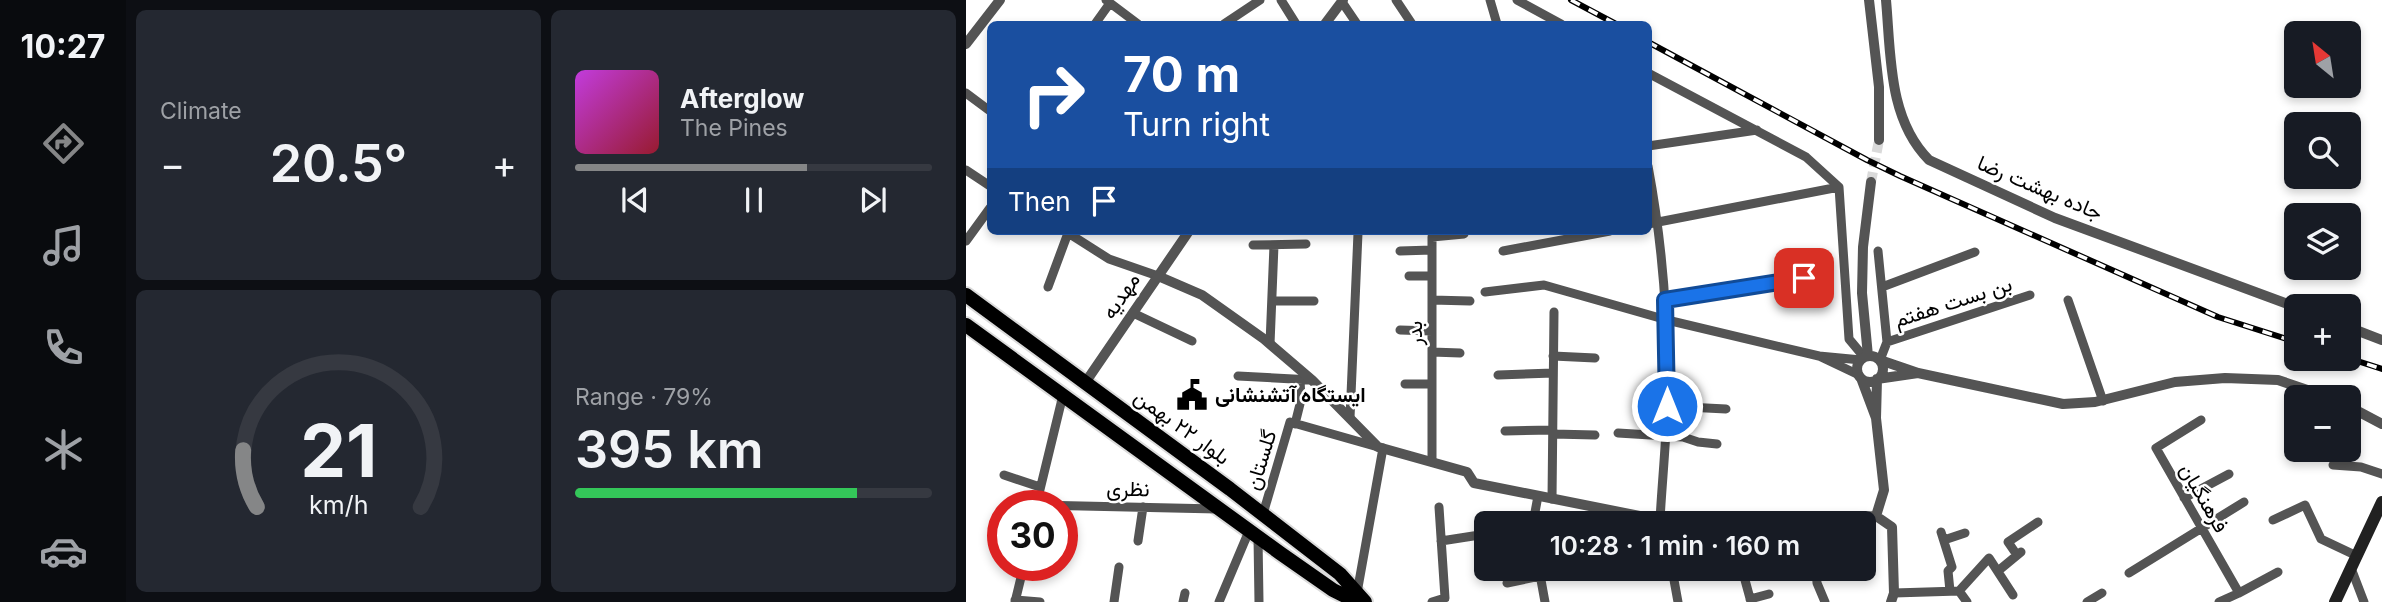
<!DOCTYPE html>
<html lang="en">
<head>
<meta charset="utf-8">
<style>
	:root { --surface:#171b24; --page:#242831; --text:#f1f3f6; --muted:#9ea1a6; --line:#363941; --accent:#858687 }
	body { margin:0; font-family:Inter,Vazirmatn,sans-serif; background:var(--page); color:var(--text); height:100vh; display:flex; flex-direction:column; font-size:26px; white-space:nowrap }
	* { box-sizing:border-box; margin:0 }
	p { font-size:23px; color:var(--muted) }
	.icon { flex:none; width:38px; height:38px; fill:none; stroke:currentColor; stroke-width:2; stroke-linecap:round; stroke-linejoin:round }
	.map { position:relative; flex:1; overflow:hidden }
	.panel { display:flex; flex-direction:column; gap:10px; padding:10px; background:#0d0f14; width:840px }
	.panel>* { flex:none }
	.hud { position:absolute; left:21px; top:21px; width:665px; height:214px; border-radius:10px; box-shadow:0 4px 10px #0003; background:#1a4fa0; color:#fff; overflow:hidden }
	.needle { width:46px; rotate:330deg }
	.buttons { position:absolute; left:1318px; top:21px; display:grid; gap:14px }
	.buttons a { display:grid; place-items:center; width:77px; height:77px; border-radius:10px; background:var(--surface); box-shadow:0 4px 10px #0003; font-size:35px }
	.speed { position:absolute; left:21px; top:490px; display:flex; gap:14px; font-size:35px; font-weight:700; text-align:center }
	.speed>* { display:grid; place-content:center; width:91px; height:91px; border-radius:50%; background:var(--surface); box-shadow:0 4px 10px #0003; line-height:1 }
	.speed .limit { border:10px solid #d22; background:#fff; color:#111 }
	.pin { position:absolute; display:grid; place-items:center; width:60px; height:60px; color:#fff; margin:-30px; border-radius:14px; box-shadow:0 4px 10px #0006 }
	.me { position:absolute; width:77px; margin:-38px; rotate:0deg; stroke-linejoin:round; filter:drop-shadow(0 0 5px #0008) }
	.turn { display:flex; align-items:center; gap:24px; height:147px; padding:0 21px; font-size:32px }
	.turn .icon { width:91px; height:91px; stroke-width:2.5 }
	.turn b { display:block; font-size:49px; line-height:60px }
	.then { display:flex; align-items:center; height:66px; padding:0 21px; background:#0003; gap:14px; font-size:26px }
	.big { font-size:52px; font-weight:600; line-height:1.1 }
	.panel .widget { flex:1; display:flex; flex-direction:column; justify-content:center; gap:10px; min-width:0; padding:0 24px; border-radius:10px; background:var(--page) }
	.panel .dial { align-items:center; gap:0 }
	.dial svg { height:182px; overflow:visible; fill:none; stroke:var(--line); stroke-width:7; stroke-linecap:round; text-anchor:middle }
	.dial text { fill:var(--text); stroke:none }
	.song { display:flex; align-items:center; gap:21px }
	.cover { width:84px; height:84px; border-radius:10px; background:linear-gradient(135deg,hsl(290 70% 55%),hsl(350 70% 35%)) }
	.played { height:7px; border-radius:4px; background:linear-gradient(90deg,var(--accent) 65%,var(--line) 65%) }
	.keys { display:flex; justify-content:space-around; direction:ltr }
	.heat { display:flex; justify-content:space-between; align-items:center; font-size:38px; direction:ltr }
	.charge { height:10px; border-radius:5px; background:linear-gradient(90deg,#34c759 79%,var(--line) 0) }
	.panel .tiles { flex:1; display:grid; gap:10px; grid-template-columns:repeat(2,1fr) }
	.trip { position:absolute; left:508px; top:511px; width:402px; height:70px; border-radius:10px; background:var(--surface); box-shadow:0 4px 10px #0003; font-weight:600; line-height:70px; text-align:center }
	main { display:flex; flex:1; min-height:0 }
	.dock { display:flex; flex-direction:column; width:126px; justify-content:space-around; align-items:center; background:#090b0e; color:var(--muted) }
	.dock .icon { width:49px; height:49px }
	.dock .on { color:var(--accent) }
	.dock b { font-size:32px; color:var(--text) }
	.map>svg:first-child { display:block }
</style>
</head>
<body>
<main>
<nav class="dock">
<b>10:27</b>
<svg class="icon on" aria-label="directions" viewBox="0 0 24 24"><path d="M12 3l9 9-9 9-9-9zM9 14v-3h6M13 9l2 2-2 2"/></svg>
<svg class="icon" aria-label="music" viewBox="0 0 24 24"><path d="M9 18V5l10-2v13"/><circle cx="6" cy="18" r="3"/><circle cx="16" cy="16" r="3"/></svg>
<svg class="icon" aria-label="phone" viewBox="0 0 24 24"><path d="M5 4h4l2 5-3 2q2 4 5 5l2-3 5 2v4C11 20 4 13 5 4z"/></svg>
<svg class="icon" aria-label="climate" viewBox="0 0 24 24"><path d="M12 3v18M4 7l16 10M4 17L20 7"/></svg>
<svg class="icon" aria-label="car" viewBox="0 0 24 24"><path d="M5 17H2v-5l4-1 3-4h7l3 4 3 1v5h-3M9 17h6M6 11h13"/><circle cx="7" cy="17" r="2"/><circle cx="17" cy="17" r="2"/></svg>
</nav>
<section class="panel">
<div class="tiles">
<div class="widget"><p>Climate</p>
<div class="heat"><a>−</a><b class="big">20.5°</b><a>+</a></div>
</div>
<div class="widget">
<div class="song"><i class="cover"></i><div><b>Afterglow</b><p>The Pines</p></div></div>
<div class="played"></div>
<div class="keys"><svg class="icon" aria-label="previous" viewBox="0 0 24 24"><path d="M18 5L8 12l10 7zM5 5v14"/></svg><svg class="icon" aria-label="pause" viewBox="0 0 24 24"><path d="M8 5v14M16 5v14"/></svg><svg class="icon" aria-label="next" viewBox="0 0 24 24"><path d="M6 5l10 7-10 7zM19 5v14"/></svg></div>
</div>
<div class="widget dial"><svg viewBox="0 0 100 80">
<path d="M14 69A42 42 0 1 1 86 69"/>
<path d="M14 69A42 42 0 0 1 8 44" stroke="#858687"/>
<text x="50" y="56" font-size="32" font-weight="700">21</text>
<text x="50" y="72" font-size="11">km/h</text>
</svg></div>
<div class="widget"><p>Range · 79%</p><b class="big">395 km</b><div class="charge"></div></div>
</div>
</section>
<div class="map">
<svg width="1416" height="602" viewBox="0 0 1416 602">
	<rect width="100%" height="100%" fill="#fff"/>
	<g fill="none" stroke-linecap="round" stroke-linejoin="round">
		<!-- tertiary-tunnel -->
		<path stroke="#d9d9d9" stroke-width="10" stroke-dasharray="10 5" stroke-linecap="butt" d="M905 182 913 140"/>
		<defs>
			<path id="primary" d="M0 295 264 489 374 574 399 602
				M0 325 314 553 367 590 391 602"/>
		</defs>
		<!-- primary casing -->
		<use href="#primary" stroke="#dbdbdb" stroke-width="18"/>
		<!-- minor -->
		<path stroke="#545454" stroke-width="9" d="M140 0 172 24
			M315 0 330 24
			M430 0 446 24
			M524 0 531 24
			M551 0 595 24
			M376 2 391 24
			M129 24 144 3
			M258 24 294 0
			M682 73 840 157 873 187 883 339 898 357
			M0 93 24 111
			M682 146 791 130
			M682 166C697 246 703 326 701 407 700 445 696 483 694 520
			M0 170 24 186
			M682 224 873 187
			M99 231 143 259 192 276
			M0 241 24 208
			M287 245 340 244
			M434 251 466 250
			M537 251 644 231
			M912 251 921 342 914 360
			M443 276H466
			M82 287 102 233
			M916 287 1009 252
			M519 292 578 285 701 320 853 356
			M466 300 504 301
			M699 300 838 278
			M1102 300 1137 401
			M306 301H348
			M167 313 226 341
			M434 330 466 331
			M921 342 1064 295
			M304 344 308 245
			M466 352 494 353
			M587 356 629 358
			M532 375 587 373
			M893 375 853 356 895 360
			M272 376 346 380
			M439 384H466
			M701 406 760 409
			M384 418 392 233
			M1235 420 1190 448 1273 593 1253 602
			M329 424 335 400 334 379
			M539 431 587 430
			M652 433 717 437 732 442 751 444
			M587 434 629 435
			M466 462V237L498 234
			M1367 465 1395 467 1416 474
			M38 475 74 487
			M1218 498 1263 474
			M586 499 588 312
			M71 505 251 509
			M70 506 97 395
			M297 514 324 422 412 447
			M1307 520 1339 505 1355 539 1391 556
			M527 523 547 520
			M567 523 572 496
			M975 532 986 567 982 571 984 591
			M292 537 293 602
			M978 540 999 533
			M172 541 177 507
			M475 541 520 534
			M1051 555 1042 542 1072 522
			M1385 568 1398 602
			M573 569 579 602
			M706 569 712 602
			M776 569 785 602
			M850 569 851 583 859 602
			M1032 571 1055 552
			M1163 573 1278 502
			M541 583 608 569
			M993 591 1023 558 1047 595
			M391 593 417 448
			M928 593 993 591 1001 602
			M1273 593 1312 572
			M784 599 803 594
			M49 600 74 602
			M49 602 58 565
			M148 602 153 567
			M217 602 219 593
			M253 602 283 531
			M466 602 479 598 473 507
			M1121 602 1136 593"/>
		<!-- tertiary -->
		<path stroke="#545454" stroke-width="10" d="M903 0 913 87V140
			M920 0C925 55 922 119 963 160L1089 218 1330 307
			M359 24 377 0
			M0 44 34 0
			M192 276 236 295 298 339 346 380 412 447 501 472 508 483 709 523
			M1382 327 1416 340
			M902 356 896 293 897 247 905 182
			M891 369a13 13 0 1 1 26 0a13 13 0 1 1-26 0Z
			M952 373 1097 404 1129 402 1209 382 1259 378 1312 380 1362 397
			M895 378 910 418 911 379 952 373 914 360
			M119 383 223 231
			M1382 406 1416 424
			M910 418 918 490 910 516 926 527 928 593 925 602
			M794 523 910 516"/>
		<!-- secondary -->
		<path stroke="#212121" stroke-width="12" d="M1369 602 1416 502"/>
		<!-- primary -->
		<use href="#primary" stroke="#000" stroke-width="14"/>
		<defs>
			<path id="rail" d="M605 0 650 24
				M682 42 901 160 934 176 1252 317 1330 342
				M1382 358 1416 369"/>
		</defs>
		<!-- rail casing -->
		<use href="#rail" stroke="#000" stroke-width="6"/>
		<!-- rail -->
		<use href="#rail" stroke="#fff" stroke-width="3.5" stroke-dasharray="10" stroke-linecap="butt"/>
	</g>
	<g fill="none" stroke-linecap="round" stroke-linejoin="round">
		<defs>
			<path id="route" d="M701 406 699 300 838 278"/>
		</defs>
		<!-- route casing -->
		<use href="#route" stroke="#114b97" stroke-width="18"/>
		<!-- route -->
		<use href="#route" stroke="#1a73e8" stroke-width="12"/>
	</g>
	<!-- icons -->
	<defs>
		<symbol id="civic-bare" viewBox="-9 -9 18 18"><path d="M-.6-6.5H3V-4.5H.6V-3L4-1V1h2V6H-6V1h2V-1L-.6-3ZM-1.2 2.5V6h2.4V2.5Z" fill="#000" stroke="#fff" stroke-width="2.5" paint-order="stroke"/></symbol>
	</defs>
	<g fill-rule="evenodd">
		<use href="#civic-bare" x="204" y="373" width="44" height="44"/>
	</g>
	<g text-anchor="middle" stroke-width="5" stroke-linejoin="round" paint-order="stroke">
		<!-- street labels -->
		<g font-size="21" fill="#000" stroke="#fff">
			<text transform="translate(1074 188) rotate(23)" y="7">جاده بهشت رضا</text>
			<text transform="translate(155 296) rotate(-56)" y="7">مهدیه</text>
			<text transform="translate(987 302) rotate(-18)" y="7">بن بست هفتم</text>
			<text transform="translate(449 333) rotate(-90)" y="7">بدر</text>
			<text transform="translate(216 427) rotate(36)" y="7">بلوار ۲۲ بهمن</text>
			<text transform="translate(295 460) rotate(-73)" y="7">گلستان</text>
			<text transform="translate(162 489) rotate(1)" y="7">نظری</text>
			<text transform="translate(1238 498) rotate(60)" y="7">فرهنگیان</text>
		</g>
		<!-- poi labels -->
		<g font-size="21" font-weight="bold" fill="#000" stroke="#fff" text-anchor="start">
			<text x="249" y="402">ایستگاه آتشنشانی</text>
		</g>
	</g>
</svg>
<div class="buttons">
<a><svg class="needle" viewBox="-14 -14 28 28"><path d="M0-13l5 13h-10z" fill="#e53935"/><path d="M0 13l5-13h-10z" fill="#9ea1a6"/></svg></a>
<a><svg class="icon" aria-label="search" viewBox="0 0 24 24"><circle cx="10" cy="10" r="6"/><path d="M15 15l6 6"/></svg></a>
<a><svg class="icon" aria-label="layers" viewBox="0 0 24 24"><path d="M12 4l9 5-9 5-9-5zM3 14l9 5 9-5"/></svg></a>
<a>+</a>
<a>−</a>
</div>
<div class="speed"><div class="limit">30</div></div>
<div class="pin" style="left:838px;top:278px;background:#d93025"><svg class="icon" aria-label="arrive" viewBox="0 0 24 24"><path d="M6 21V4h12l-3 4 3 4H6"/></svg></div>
<svg class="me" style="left:701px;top:406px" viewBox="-20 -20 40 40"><circle r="17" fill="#1a73e8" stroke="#fff" stroke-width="3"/><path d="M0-11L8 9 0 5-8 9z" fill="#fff"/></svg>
<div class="trip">10:28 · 1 min · 160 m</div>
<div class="hud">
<div class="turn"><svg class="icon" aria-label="right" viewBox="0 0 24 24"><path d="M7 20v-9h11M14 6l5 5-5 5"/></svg><div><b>70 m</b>Turn right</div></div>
<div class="then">Then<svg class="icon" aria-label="arrive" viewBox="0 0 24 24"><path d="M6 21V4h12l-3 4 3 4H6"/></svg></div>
</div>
</div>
</main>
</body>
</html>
